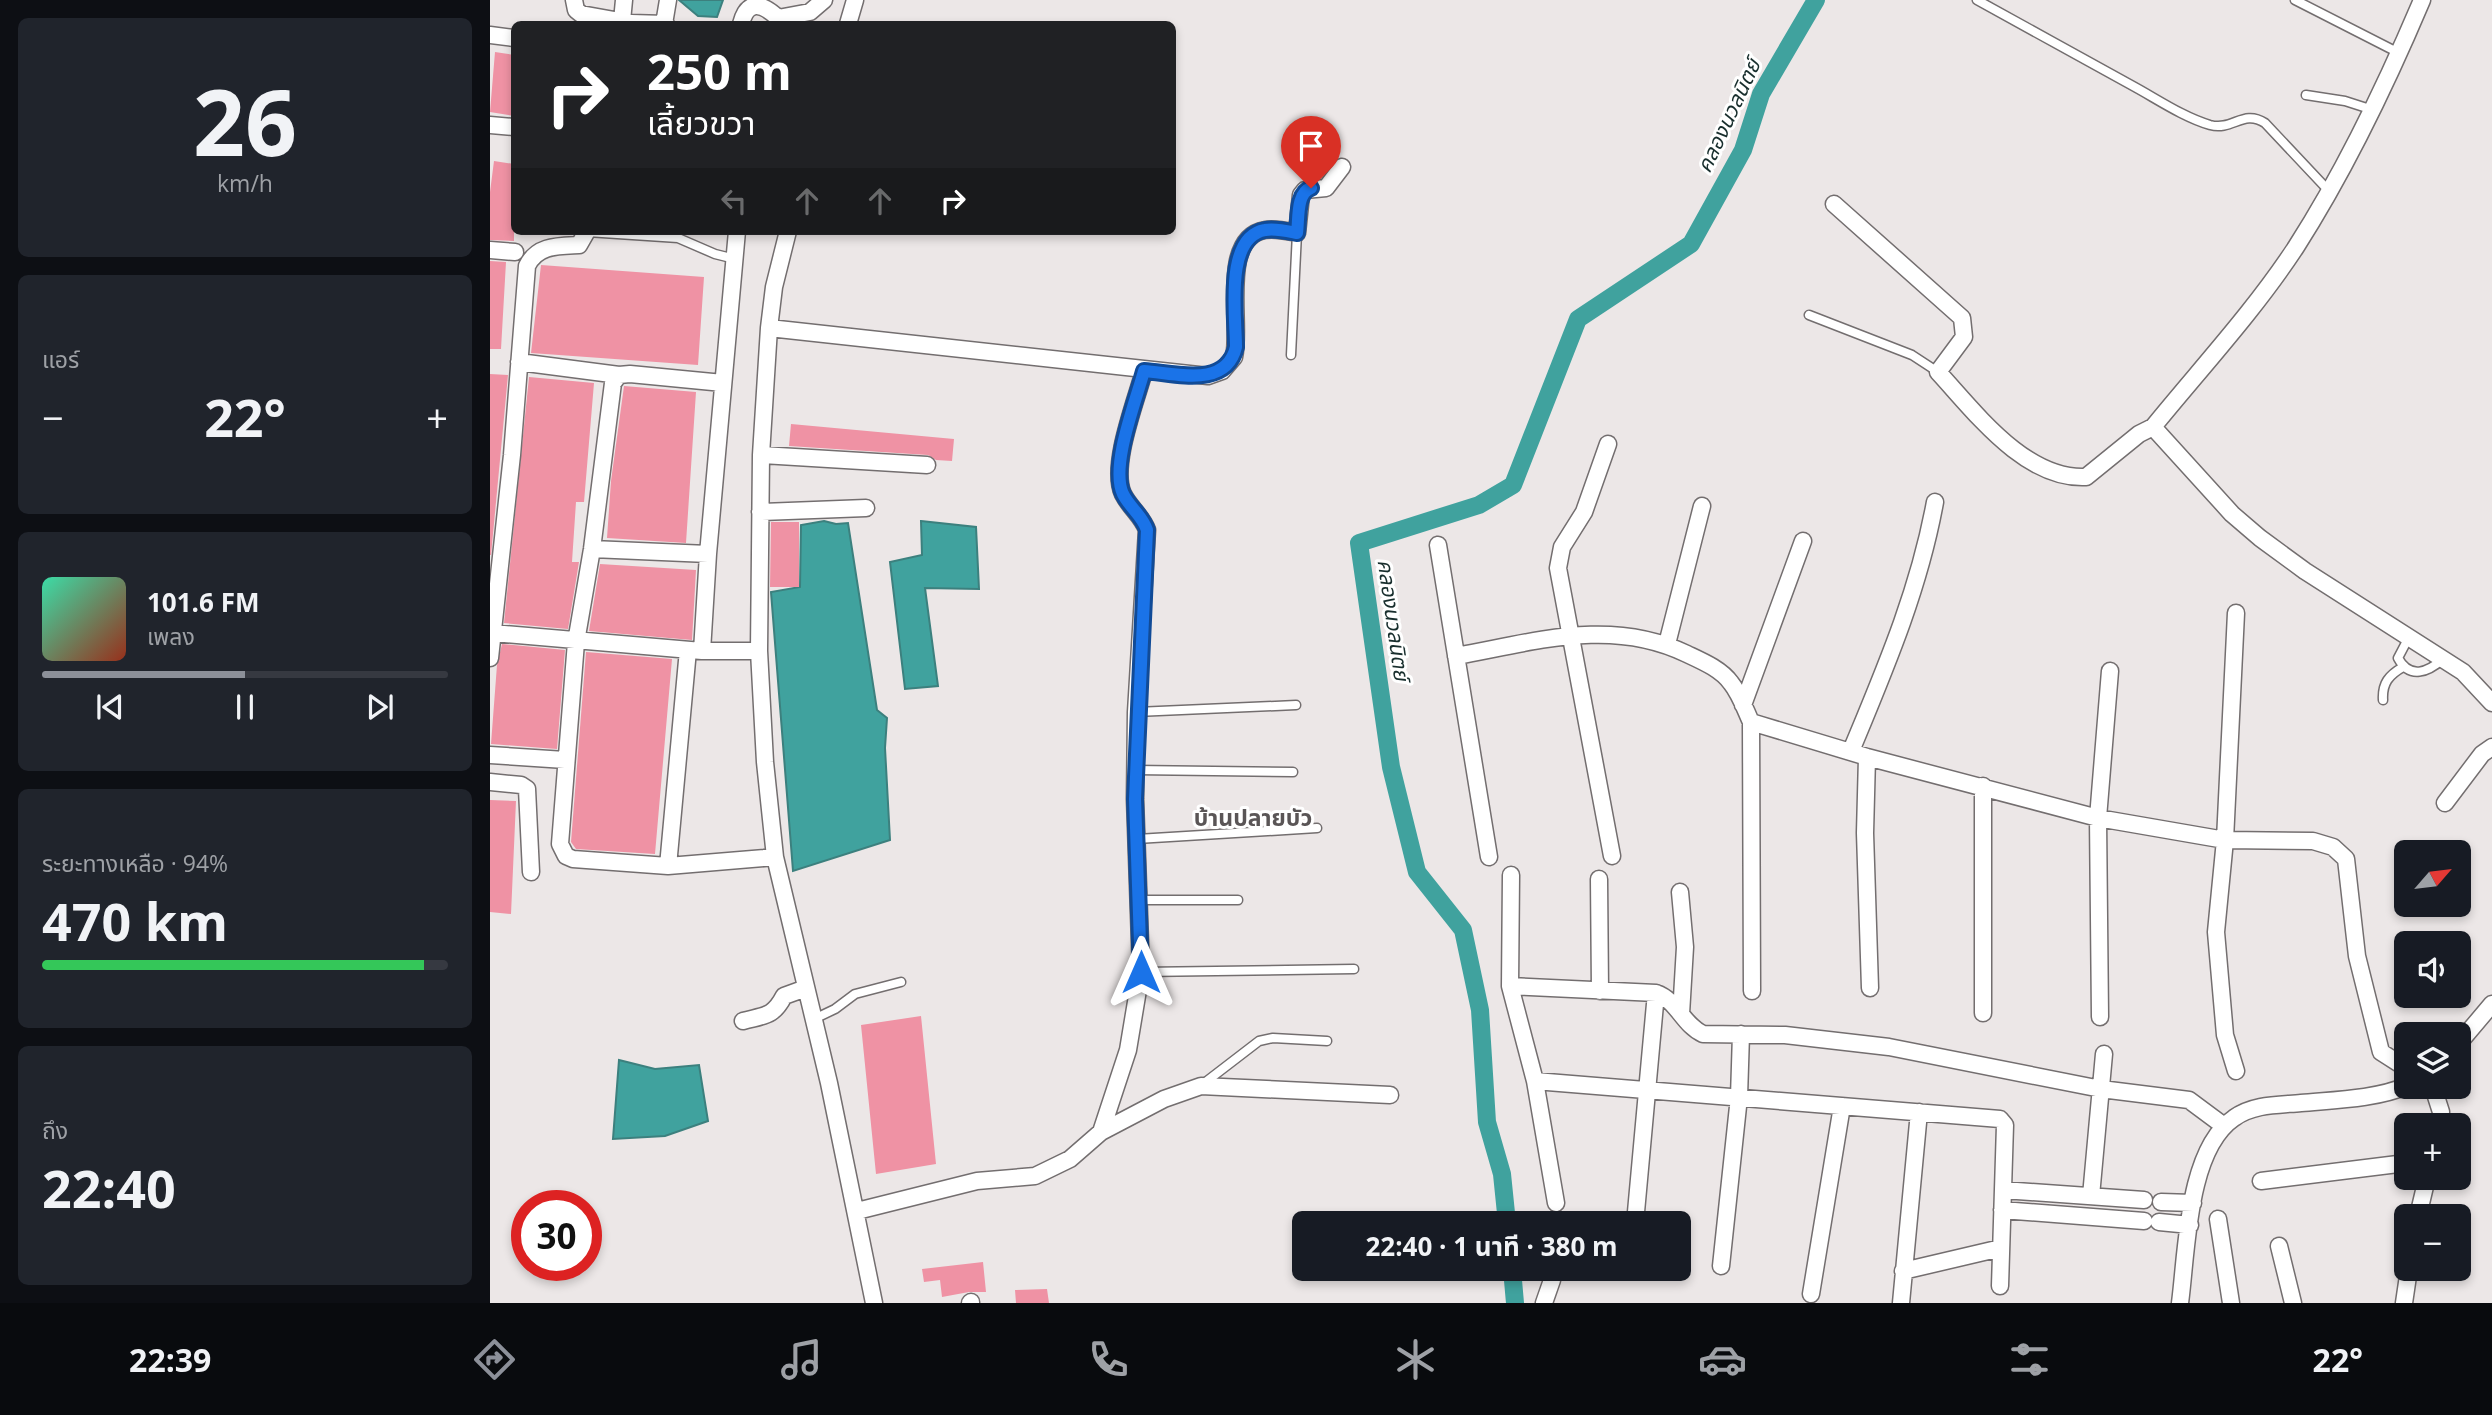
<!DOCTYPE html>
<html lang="th">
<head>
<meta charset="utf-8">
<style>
	:root { --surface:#171b24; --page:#20242c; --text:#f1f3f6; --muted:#9ea1a6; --line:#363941; --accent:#8c9099 }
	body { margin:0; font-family:"Open Sans","Noto Sans Thai",sans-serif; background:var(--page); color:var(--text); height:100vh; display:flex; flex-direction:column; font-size:26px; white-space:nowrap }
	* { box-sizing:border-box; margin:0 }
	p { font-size:23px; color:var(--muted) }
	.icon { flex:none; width:38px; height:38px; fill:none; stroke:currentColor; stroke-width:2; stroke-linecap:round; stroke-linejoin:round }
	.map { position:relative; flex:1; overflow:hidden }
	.drawer { display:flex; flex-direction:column; gap:18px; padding:18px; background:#0d0f14; width:490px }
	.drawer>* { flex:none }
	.hud { position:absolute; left:21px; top:21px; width:665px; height:214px; border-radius:10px; box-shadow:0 4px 10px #0003; background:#202124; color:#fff; overflow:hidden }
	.needle { width:46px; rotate:62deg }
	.buttons { position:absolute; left:1904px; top:840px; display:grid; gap:14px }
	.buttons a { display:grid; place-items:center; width:77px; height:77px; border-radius:10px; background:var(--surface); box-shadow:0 4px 10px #0003; font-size:35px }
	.speed { position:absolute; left:21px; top:1190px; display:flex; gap:14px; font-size:35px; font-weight:700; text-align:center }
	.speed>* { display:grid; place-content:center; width:91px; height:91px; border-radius:50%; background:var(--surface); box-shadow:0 4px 10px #0003; line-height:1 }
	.speed .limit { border:10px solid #d22; background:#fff; color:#111 }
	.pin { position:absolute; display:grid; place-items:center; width:60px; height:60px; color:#fff; margin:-72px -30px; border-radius:50% 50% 50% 0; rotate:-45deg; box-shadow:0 0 7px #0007 }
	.pin .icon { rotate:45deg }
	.me { position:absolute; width:77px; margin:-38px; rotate:0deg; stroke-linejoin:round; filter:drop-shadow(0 0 5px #0008) }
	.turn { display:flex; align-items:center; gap:24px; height:147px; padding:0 21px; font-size:32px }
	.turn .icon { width:91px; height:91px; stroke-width:2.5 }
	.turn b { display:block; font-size:49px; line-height:60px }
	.lanes { display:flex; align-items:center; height:66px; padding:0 21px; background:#0003; justify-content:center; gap:35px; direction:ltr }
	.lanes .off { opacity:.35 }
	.big { font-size:52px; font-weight:700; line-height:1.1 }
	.drawer .card { flex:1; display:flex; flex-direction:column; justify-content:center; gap:10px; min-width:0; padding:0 24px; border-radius:10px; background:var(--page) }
	.drawer .dial { align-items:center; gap:0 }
	.dial b { font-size:91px; line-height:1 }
	.song { display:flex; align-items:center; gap:21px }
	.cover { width:84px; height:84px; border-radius:10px; background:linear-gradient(135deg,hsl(160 70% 55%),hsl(10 70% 35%)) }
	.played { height:7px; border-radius:4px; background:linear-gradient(90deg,var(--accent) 50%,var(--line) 50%) }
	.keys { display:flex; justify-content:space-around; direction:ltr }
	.heat { display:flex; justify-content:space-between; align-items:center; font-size:38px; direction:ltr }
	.charge { height:10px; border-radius:5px; background:linear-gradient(90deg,#34c759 94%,var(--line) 0) }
	.trip { position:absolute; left:802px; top:1211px; width:399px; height:70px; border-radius:10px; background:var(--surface); box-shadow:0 4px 10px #0003; font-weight:700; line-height:70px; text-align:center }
	.menu { display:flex; height:112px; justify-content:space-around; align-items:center; background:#090b0e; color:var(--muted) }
	.menu .icon { width:49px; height:49px }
	.menu .selected { color:var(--accent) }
	.menu b { font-size:32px; color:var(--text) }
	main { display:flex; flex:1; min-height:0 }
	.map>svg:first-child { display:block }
</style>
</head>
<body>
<main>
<section class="drawer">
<div class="card dial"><b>26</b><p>km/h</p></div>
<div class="card"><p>แอร์</p>
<div class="heat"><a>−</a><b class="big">22°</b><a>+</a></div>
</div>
<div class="card">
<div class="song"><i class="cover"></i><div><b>101.6 FM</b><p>เพลง</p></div></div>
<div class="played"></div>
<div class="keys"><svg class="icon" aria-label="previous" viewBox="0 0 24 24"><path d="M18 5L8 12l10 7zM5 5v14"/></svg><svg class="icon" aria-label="pause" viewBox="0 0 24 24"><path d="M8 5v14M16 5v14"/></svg><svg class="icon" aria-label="next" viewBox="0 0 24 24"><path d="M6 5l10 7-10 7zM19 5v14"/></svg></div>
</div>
<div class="card"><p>ระยะทางเหลือ · 94%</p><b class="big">470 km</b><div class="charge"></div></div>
<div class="card"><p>ถึง</p><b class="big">22:40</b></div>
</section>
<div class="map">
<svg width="2002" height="1303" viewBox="0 0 2002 1303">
	<rect width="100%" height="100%" fill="#ece7e7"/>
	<!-- water -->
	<path fill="#40a29e" stroke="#3c807e" stroke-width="2" d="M189 0H233L227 17 208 16Z
		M334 521 346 524 358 523 387 710 397 718 395 748 400 840 303 871 281 592 310 587 311 525Z
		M431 521 486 527 489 589 435 588 448 686 415 689 400 562 432 555Z
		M129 1060 165 1069 209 1065 218 1121 175 1136 123 1139Z"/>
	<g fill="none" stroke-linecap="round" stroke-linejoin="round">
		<!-- canal -->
		<path stroke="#40a29e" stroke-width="18" d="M1017 1223 1012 1174 997 1122 990 1010 973 930 927 872 901 767 869 543 989 505 1023 485 1088 319 1201 244 1253 150 1271 94 1326 0
			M1022 1269 1025 1303"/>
	</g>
	<!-- building -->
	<path fill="#ef92a4" d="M5 52 24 55V116L0 112Z
		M4 161 24 164V241L0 240V192Z
		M0 261 16 262 11 349H0Z
		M51 265 214 277 208 365 41 353Z
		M0 374 18 375 1 555H0Z
		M39 377 104 383 94 502H86L82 562H89L78 629 14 623Z
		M134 386 206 392 196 543 117 538 121 481Z
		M301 424 464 439 462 461 446 460 438 455 299 446Z
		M281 522H309V587H280Z
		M110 564 206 570 202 640 99 631Z
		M12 644 75 650 67 749 1 744 7 665Z
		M96 652 182 659 165 854 86 849 81 842Z
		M0 800 26 801 21 914 0 912Z
		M431 1016 446 1164 386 1174 371 1025Z
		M493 1262 496 1292H479L452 1297 450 1280 434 1282 432 1269Z
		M557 1289 559 1303H526L525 1290Z"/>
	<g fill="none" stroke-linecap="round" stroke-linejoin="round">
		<defs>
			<path id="service" d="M1487 0C1539 29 1591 57 1643 86 1667 99 1693 117 1720 125 1743 131 1753 109 1775 123L1839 191
				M1805 0 1909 53
				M1816 95 1855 101 1883 110
				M97 232 188 238 225 254 245 259
				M1319 315 1422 355 1448 372
				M801 355 807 233
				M1919 637 1908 658C1920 680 1938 672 1953 659
				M1893 700C1892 683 1899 675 1913 667
				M646 712 806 705
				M645 770 803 772
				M647 839 827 828
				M650 900H748
				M651 972 864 969
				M324 1019 345 1009 365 994 411 982
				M713 1084 769 1041 783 1038 837 1041"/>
			<path id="minor" d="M84 0 86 10 91 14 141 23 176 24
				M1932 0C1896 85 1856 169 1806 247 1764 311 1711 368 1663 427L1742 514 1770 538 1815 571 1973 672 2002 703
				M132 21 134 0
				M174 24 178 0
				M251 24C257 0 271 2 288 18L320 12 334 0
				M358 24 365 0
				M0 35 24 38
				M0 125 24 127
				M1344 204 1472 318 1474 337 1448 372C1485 412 1535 480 1596 477L1649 434 1663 427
				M298 231 284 287 279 328 271 455 269 651 275 762 285 857 339 1083 384 1303
				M0 250 25 252
				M279 328 718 376 732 371 744 357C752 324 729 238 775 230 785 228 797 231 807 233L811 195 815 190 836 188 852 167
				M29 362 129 375
				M233 383 140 374 129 375 123 383 102 549 86 642 70 844 76 856 83 859 178 866 285 857
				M1118 444 1094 512 1072 547 1068 568 1122 856
				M271 455 437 465
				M270 512 376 508
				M948 545 999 857
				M102 549 218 554
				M1746 613 1735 840 1726 932 1735 1035 1746 1071
				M3 633 212 651H269
				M1177 644 1212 506
				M212 651 218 554 247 231
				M966 656C1045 642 1121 617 1197 654 1212 661 1231 669 1241 683 1250 694 1255 709 1261 722L1377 757 1608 818 1735 840 1823 841 1843 847 1856 859 1867 956 1891 1052 1916 1068
				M0 658 22 455 37 266C47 245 68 246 89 245L97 231
				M1253 705 1313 541
				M1261 722 1262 991
				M1361 751C1395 669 1429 590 1445 502
				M0 755 75 760
				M1377 757 1375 833 1380 988
				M0 782 31 785 37 789 41 872
				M1955 803 1992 754 2002 747
				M178 866 198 650
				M1021 875 1020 986 1045 1081 1066 1203
				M1109 879 1110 991
				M1190 892 1195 947 1191 1014
				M1020 986 1166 993C1187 1000 1193 1025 1213 1034L1295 1035 1399 1047 1611 1089 1699 1100 1734 1126
				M1493 1013V786
				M1610 1017 1608 818 1620 671
				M253 1021C275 1015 283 1017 294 996L316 988
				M1969 1043 2002 1004
				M1045 1081 1510 1119 1515 1125 1510 1286
				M1943 1087 1951 1112 1950 1125
				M611 1132 674 1099 711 1086 900 1095
				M1771 1181 1916 1163
				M1513 1190 1654 1200
				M1601 1196 1614 1054
				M1671 1202 1703 1203
				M1512 1210 1654 1221
				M367 1211 487 1181 545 1176 580 1159 611 1132 638 1050 651 972 645 799 646 712 657 530C652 516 640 508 633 494 620 466 646 401 654 371
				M1928 1216 1937 1178
				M1728 1219 1741 1303
				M1669 1222 1700 1225
				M1145 1223 1166 993
				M1789 1246 1803 1303
				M1231 1266 1249 1097 1251 1034
				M1413 1271 1511 1248
				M1321 1294 1352 1106
				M480 1303 481 1302
				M1054 1303 1062 1280 1061 1269
				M1411 1303 1429 1112
				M1690 1303C1697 1251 1697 1150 1744 1118 1763 1104 1789 1105 1811 1103 1842 1100 1887 1099 1916 1086
				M1914 1303 1919 1269"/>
		</defs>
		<!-- service casing -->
		<use href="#service" stroke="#736e6f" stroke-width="11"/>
		<!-- minor casing -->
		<use href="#minor" stroke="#736e6f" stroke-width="19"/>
		<!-- service -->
		<use href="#service" stroke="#fff" stroke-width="8"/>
		<!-- minor -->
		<use href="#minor" stroke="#fff" stroke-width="16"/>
	</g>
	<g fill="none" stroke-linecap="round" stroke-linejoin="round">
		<defs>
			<path id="route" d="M651 972 645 799 657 530C652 515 640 508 633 494 620 466 646 401 654 371 685 373 736 389 746 347 746 316 734 237 775 230 785 228 797 231 807 233 809 219 806 193 821 188"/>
		</defs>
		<!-- route casing -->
		<use href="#route" stroke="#114b97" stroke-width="18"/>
		<!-- route -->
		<use href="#route" stroke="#1a73e8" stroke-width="12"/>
	</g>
	<g text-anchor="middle" stroke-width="6" stroke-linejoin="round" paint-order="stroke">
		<!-- water labels -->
		<g font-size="21" font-style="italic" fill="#182e2d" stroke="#fff">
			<text transform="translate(1239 116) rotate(-65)" y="7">คลองนวลนิตย์</text>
			<text transform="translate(903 620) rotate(82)" y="7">คลองนวลนิตย์</text>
		</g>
		<!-- quarter labels -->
		<g font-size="23" font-weight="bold" fill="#5a5556" stroke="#fff">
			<text x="763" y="826">บ้านปลายบัว</text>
		</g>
	</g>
</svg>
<div class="buttons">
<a><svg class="needle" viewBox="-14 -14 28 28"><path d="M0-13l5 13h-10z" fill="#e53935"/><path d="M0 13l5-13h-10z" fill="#9ea1a6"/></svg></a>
<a><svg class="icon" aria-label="sound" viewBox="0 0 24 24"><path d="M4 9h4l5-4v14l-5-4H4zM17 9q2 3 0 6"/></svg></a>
<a><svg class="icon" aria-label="layers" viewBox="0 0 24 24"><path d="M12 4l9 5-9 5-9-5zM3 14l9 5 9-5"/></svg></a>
<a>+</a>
<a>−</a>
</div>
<div class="speed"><div class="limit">30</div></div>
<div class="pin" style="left:821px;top:188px;background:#d93025"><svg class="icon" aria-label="arrive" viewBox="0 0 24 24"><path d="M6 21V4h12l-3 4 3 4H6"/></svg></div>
<svg class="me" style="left:651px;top:972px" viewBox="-20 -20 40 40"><path d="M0-17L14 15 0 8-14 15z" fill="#1a73e8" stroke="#fff" stroke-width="4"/></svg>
<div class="trip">22:40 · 1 นาที · 380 m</div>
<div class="hud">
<div class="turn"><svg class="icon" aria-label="right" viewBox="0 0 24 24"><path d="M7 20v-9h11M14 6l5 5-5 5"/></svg><div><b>250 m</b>เลี้ยวขวา</div></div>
<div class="lanes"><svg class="icon off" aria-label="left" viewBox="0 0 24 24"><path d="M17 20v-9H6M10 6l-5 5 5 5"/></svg><svg class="icon off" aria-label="ahead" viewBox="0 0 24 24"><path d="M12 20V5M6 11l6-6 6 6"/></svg><svg class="icon off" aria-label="ahead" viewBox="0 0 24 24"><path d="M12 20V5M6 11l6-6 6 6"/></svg><svg class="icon" aria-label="right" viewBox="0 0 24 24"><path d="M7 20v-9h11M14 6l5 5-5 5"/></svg></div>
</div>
</div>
</main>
<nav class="menu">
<b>22:39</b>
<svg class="icon selected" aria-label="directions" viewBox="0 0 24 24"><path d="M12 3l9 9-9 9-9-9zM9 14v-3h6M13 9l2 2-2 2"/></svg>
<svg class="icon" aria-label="music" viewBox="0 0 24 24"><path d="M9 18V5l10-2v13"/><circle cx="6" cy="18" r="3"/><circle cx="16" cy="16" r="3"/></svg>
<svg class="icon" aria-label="phone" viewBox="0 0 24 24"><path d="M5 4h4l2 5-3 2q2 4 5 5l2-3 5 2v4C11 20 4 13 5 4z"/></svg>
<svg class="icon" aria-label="climate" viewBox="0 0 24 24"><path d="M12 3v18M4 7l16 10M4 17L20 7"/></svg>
<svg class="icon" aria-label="car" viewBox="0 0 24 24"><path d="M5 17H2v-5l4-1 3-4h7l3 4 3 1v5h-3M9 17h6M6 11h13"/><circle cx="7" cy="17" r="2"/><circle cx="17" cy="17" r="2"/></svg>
<svg class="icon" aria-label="filters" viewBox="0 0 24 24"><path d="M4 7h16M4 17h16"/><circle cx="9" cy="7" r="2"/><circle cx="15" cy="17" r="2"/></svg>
<b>22°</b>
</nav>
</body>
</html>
